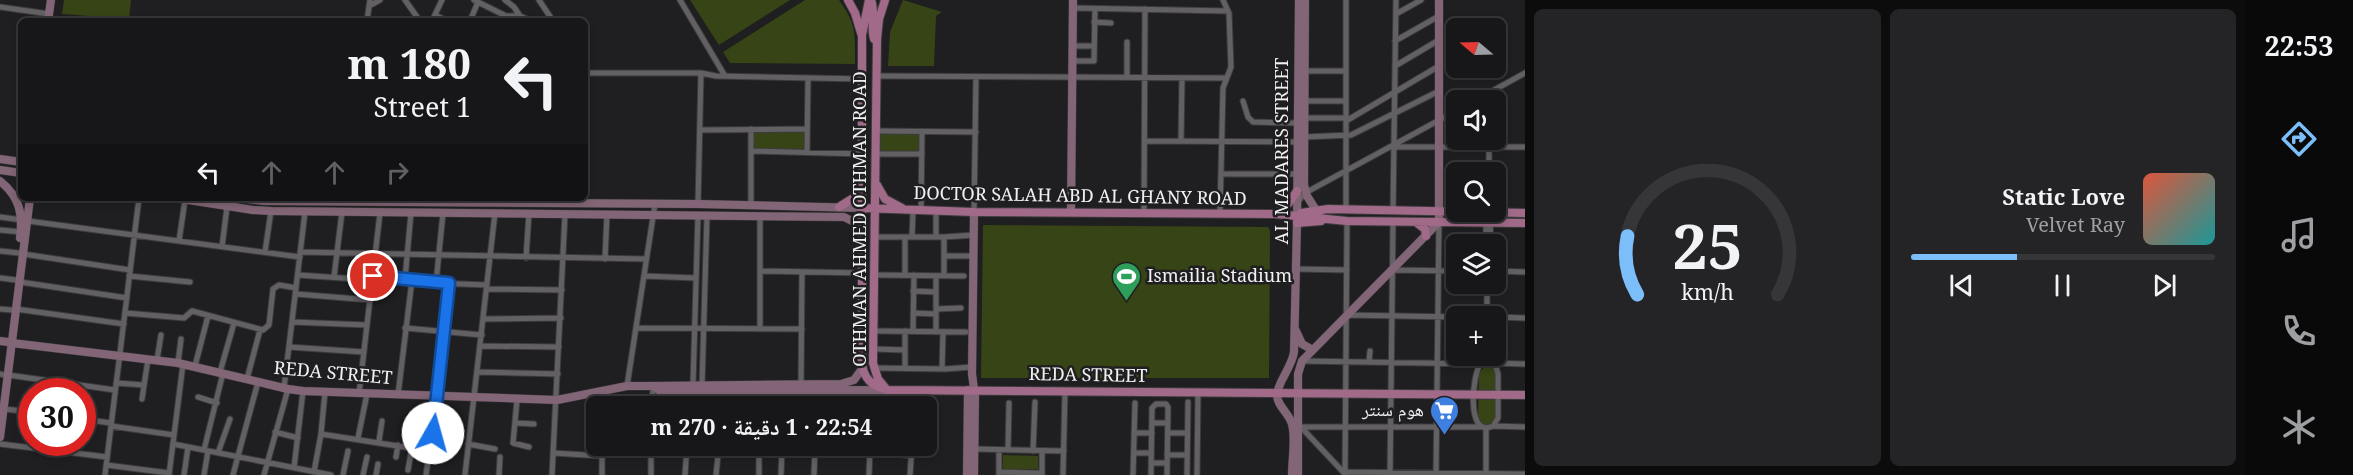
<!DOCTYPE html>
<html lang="ar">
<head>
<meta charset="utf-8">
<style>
	:root { --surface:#171618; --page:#242325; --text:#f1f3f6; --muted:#9e9fa2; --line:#363537; --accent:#7cbef9 }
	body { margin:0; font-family:"Noto Serif","Noto Naskh Arabic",serif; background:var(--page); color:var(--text); direction:rtl; height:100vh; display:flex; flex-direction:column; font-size:22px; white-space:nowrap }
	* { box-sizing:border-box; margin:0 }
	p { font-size:20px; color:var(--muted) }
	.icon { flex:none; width:33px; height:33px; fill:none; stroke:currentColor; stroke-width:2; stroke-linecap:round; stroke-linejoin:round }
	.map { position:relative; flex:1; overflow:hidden; direction:ltr }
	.panel { display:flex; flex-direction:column; gap:9px; padding:9px; background:#0d0c0d; width:720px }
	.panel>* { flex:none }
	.guide { position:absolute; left:18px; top:18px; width:570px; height:183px; border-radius:9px; box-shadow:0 3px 9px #0003,0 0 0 2px var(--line); direction:rtl; background:#171618; color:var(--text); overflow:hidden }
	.needle { width:39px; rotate:289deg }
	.buttons { position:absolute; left:1446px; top:18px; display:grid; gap:12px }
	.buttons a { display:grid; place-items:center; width:60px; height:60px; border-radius:9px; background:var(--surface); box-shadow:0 3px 9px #0003,0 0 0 2px var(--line); font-size:30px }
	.speed { position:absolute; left:18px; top:378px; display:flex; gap:12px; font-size:30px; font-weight:700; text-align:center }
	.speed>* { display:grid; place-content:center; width:78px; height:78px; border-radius:50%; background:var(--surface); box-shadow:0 3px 9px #0003,0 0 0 2px var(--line); line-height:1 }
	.speed .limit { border:9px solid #d22; background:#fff; color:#111 }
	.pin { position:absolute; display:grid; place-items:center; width:51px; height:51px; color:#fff; margin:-26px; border:3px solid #fff; border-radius:50%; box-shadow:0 2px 6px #0007 }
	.me { position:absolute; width:66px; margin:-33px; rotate:7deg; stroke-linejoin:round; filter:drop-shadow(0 0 4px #0008) }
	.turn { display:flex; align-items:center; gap:21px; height:126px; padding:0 18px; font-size:27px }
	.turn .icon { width:78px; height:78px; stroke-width:2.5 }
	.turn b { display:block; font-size:42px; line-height:51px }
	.lanes { display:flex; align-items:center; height:57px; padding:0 18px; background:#0003; justify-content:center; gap:30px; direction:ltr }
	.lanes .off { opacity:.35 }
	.panel .widget { flex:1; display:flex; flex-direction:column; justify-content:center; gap:9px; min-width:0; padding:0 21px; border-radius:9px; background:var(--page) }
	.panel .dial { align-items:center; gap:0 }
	.dial svg { height:156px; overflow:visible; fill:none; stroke:var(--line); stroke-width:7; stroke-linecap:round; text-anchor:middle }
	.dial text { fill:var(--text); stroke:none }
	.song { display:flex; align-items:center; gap:18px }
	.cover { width:72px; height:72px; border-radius:9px; background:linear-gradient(135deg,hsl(10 70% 55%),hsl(180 70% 35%)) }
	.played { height:6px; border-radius:3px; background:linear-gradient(90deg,var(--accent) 35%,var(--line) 35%) }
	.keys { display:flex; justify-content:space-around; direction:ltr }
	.panel .tiles { flex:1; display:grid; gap:9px; grid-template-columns:repeat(2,1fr) }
	.trip { position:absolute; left:586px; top:396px; width:351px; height:60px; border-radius:9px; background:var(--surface); box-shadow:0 3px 9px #0003,0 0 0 2px var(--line); font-weight:700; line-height:60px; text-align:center; direction:rtl }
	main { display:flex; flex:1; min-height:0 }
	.tab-bar { display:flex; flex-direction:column; width:108px; justify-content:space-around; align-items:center; background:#09090a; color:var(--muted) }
	.tab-bar .icon { width:42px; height:42px }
	.tab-bar .on { color:var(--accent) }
	.tab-bar b { font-size:27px; color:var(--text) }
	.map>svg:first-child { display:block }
</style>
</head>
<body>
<main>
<nav class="tab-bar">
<b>22:53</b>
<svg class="icon on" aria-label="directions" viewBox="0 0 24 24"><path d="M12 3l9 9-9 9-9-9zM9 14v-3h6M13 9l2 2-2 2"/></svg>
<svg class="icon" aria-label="music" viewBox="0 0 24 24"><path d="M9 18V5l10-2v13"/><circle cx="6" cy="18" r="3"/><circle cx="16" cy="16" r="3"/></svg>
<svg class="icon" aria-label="phone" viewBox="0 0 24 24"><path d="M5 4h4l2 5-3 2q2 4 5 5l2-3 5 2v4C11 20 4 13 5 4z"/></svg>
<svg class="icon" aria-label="climate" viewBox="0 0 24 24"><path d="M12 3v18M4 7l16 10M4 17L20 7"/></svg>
</nav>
<section class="panel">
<div class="tiles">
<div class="widget">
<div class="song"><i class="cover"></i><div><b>Static Love</b><p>Velvet Ray</p></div></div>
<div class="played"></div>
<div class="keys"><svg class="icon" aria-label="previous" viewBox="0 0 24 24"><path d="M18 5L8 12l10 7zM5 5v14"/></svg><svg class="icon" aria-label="pause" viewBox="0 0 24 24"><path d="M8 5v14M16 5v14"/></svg><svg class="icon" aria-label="next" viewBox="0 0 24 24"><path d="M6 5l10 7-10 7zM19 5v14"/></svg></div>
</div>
<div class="widget dial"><svg viewBox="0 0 100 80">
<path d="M14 69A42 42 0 1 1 86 69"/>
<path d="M14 69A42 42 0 0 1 9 39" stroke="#7cbef9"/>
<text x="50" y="56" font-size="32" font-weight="700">25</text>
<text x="50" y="72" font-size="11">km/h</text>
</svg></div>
</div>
</section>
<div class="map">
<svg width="1525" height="475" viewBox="0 0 1525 475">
	<rect width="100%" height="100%" fill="#1f1e20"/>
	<!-- green -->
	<path fill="#374415" d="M64 0H131L129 19 62 14Z
		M690 0H790L719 45Z
		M805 0H839C857 25 855 34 855 64L730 63 723 52Z
		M903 0 942 12 936 16 934 66H888L890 32Z
		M752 130H806V151H752Z
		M880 132H921V154H880Z
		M983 225 1268 227 1270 231 1269 378H981Z
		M1487 364 1496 369 1497 420 1494 423 1484 426 1478 420 1479 373Z
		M1003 455 1038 456V469H1003Z"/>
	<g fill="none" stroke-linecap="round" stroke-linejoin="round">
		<defs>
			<path id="street" d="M405 0 420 21
				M474 0 506 16H520L531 21
				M505 0 514 7 520 16
				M539 0 553 21
				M680 0 725 76
				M1346 0V210
				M369 6 380 0
				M0 7 49 14
				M1073 8 1228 11
				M1396 14 1421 0
				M435 15 447 21
				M367 21 370 0
				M432 21 442 0
				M470 21 478 2
				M1094 22 1111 23
				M1395 41 1439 16
				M1073 46H1094
				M1073 61H1094L1095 9
				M1395 66 1439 40
				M1304 71H1346
				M585 73H701L716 76 862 79
				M877 76 1226 78
				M1127 77V42
				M1476 100 1525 73
				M1243 101 1248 117 1253 122 1297 123
				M1304 101H1346
				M1304 118H1346
				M1346 121 1439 66
				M700 130 807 129
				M877 131 976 132
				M1304 137 1351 135 1439 91
				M1145 141 1299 142
				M1181 141 1182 78
				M1394 147H1525
				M751 151 863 154
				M807 152 808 78
				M877 154H922
				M1489 172V140
				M1221 174H1297
				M1297 203 1305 193 1456 111
				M698 204 701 73
				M751 205V129
				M921 211 922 132
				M1393 211 1396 0
				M974 212 976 77
				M1144 213 1145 9
				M1220 213 1223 88 1231 67 1229 13 1223 0
				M0 217 22 220
				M28 221 300 257
				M0 230 21 232
				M876 237H944L974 235
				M912 237 913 211
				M936 237V211
				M179 241 185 200
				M1486 244V212
				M1490 244 1491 212
				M222 247 227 207
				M0 251 19 253
				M265 252 271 211
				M300 252 646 259
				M23 254 130 270
				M944 256H974
				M526 258 529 213
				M605 259 607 214
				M1296 269 1347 270
				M1393 270 1456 271
				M760 271 863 273
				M1496 271 1525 272
				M298 275 372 280
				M875 275 964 276
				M905 275V237
				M129 276 190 282
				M373 276 436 283 487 285
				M644 276 696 278
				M936 276V332
				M944 276V237
				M334 277 342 212
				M0 278 16 280
				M405 279 411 213
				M20 282 127 298
				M436 283 443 213
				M487 289 562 290
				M913 291 936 292
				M296 294 370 300
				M0 309 12 310
				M16 309 124 324
				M936 309 961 308
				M125 313 184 318 192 311 263 330 269 325 273 289 279 285 296 288
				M913 313 936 314
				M1346 315 1456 317
				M1487 316V284
				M1496 317 1525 318
				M483 319 561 318
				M292 322 367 325
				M405 328 482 335
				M636 328 802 329
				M760 329V216
				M874 331 966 332
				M913 331 914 275
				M480 346 559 347
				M289 347 364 352
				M874 349 905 350
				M157 360 161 335
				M1302 361 1483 364
				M1369 362 1370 351
				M178 363 181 339
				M1490 363 1496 367 1498 374V418L1493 426C1465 439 1473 373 1480 365Z
				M1491 363 1525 364
				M195 366 208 316
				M874 368 945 369 972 367
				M905 368V331
				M942 369 943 332
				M220 372 234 323
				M477 372 558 374
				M0 374 4 375
				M8 375 115 390
				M247 379 260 330
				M116 383 144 385
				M693 385 698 215
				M702 385 707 215
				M801 385 802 272
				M627 386 655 204
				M284 388 305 212
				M600 392V406
				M759 392V406
				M359 394 380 213
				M398 395 412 280
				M198 397 217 403
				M142 399 148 359
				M517 400 513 443 529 447
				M652 406 653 386
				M691 406 692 392
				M723 406 724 392
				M817 406 818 389
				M871 406 872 391
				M914 406 915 390
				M4 409 32 412
				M82 419 111 423
				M515 423 534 424
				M1152 423H1168
				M111 426 174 435
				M1300 426 1345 474
				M1493 426 1525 427
				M1301 427H1480
				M275 432 298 438
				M1134 433H1152
				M1168 433H1187
				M321 434 430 451
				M358 438 367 394
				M379 441 382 421
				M0 444 107 457
				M173 444 331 475
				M468 444 495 449
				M602 446V475
				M759 446V475
				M975 449 1064 451
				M204 450 223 373
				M870 450 911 456
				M999 450V475
				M1008 450 1009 403
				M1033 451 1035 402
				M218 453 230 419
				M553 453 602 456
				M1134 453H1151
				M1167 455H1187
				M238 456 258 382
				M396 457 398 445
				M1151 463H1167
				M106 465 169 473
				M294 468 303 391
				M408 470 412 447
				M314 472 321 434 325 392
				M999 472 1042 473
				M1345 472 1525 474
				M105 475 139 198
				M169 475 183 364
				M184 475 188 447
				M204 475 208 451
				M233 475 238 456
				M264 475 288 389
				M343 475 348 451
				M363 475 367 457
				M376 475 378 464
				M426 475 437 397 449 283
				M465 475 495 213
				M499 475 500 457
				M552 475 565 214
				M651 475V446
				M685 475 687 446
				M716 475 719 446
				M781 475 782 446
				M814 475 815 446
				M869 475 870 446
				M910 475 912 446
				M1042 475V451
				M1063 475 1065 391
				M1133 475 1135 403
				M1151 475 1152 408 1156 404H1166L1168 407 1167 475
				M1187 475 1188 402
				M1197 475 1198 392
				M1345 475 1347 221
				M1390 475 1393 222
				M1436 475 1439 222
				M1486 475V429"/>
			<path id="secondary" d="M1305 0 1304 185 1307 196 1319 215
				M48 21 51 0
				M0 159 21 162
				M0 170 21 173
				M0 181C20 197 23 214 20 238
				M176 198 253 210 271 211 844 217 856 223 861 236
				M238 198 264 201 698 204 863 208
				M974 212 972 374 975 396 974 475
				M1071 212 1073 0
				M1296 331 1302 344 1311 349
				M0 341 8 342
				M12 343 178 363 288 389 303 391 557 400 627 386H653L841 384 854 380 862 369
				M653 386 660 391 887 390
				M0 437 30 198
				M967 475 968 390
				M1292 475C1292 459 1296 439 1292 424 1289 413 1277 406 1277 395 1277 383 1292 367 1294 352L1297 223 1299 0
				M1298 475V374L1302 361 1439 222V0"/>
			<path id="primary" d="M848 0 855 13 861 33
				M869 0 862 35V362C863 379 872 386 888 390L1525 395
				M871 0C876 13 870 25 874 39
				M885 0 879 19 877 39 873 363 878 379 887 390
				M877 185 885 199 902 208
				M839 207 855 197 861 181
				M863 208 974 212 1276 214 1347 221 1525 223
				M1301 213 1328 209 1525 213
				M1276 214 1288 204 1297 191
				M1297 223 1321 221
				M1417 223 1425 229 1426 236"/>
		</defs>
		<!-- street casing -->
		<use href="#street" stroke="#3c3b3d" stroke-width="7"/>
		<!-- secondary casing -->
		<use href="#secondary" stroke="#3c3b3d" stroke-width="9"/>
		<!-- primary casing -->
		<use href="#primary" stroke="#3c3b3d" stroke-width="10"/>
		<!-- street -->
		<use href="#street" stroke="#626063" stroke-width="5"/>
		<!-- secondary -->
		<use href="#secondary" stroke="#826576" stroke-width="8"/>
		<!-- primary -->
		<use href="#primary" stroke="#a26a89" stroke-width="8"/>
	</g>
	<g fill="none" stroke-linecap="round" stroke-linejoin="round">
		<defs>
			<path id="route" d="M373 276 449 283 433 433"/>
		</defs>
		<!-- route casing -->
		<use href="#route" stroke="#114b97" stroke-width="15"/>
		<!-- route -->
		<use href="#route" stroke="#1a73e8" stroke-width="10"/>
	</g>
	<!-- icons -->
	<defs>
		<symbol id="stadium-pin" viewBox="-11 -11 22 30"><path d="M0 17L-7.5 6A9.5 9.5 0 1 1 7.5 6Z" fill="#2e9e5b" stroke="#1f1e20"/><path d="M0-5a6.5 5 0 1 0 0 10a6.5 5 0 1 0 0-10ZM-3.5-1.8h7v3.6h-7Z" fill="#fff"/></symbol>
		<symbol id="supermarket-pin" viewBox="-11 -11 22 30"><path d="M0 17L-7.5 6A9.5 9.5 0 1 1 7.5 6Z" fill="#3f7fe0" stroke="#1f1e20"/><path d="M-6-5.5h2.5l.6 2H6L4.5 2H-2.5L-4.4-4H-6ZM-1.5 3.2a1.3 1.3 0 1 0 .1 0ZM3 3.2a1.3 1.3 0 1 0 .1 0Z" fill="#fff"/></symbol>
	</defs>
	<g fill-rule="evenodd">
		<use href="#stadium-pin" x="1110" y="260" width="33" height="45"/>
		<use href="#supermarket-pin" x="1428" y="394" width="33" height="45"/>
	</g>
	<g text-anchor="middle" stroke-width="5" stroke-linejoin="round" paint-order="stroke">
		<!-- street labels -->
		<g font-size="18" fill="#f1f0f1" stroke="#1f1e20">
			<text transform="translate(1282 151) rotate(-90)" y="6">AL MADARES STREET</text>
			<text transform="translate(1080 196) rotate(1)" y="6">DOCTOR SALAH ABD AL GHANY ROAD</text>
			<text transform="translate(860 219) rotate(-90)" y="6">OTHMAN AHMED OTHMAN ROAD</text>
			<text transform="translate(333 373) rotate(5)" y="6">REDA STREET</text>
			<text transform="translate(1088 375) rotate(1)" y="6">REDA STREET</text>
		</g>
		<!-- poi labels -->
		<g font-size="18" fill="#f1f0f1" stroke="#1f1e20" text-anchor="start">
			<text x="1147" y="282">Ismailia Stadium</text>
			<text x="1424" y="416" text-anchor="end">هوم سنتر</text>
		</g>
	</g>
</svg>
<div class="buttons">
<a><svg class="needle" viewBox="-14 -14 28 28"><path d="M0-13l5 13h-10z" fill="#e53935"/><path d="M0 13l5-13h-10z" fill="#9e9fa2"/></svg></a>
<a><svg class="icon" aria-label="sound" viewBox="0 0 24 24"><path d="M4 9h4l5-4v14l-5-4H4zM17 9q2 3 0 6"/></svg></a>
<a><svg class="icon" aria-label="search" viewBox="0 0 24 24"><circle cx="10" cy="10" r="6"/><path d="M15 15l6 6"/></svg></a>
<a><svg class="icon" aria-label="layers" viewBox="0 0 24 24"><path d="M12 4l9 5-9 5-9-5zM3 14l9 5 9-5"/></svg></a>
<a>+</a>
</div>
<div class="speed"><div class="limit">30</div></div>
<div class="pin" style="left:373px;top:276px;background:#d93025"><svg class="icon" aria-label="arrive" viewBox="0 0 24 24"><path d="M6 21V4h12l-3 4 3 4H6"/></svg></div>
<svg class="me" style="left:433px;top:433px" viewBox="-20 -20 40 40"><circle r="19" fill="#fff"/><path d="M0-13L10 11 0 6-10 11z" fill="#1a73e8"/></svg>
<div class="trip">22:54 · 1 دقيقة · 270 m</div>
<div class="guide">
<div class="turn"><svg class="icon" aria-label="left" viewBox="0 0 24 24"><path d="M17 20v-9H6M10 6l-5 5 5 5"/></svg><div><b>180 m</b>Street 1</div></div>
<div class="lanes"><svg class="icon" aria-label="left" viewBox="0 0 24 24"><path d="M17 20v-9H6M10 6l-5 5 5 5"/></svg><svg class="icon off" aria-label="ahead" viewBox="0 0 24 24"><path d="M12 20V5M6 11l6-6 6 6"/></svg><svg class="icon off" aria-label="ahead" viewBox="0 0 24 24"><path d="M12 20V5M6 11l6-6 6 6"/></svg><svg class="icon off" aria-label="right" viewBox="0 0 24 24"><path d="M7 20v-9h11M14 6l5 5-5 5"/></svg></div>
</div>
</div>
</main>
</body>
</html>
